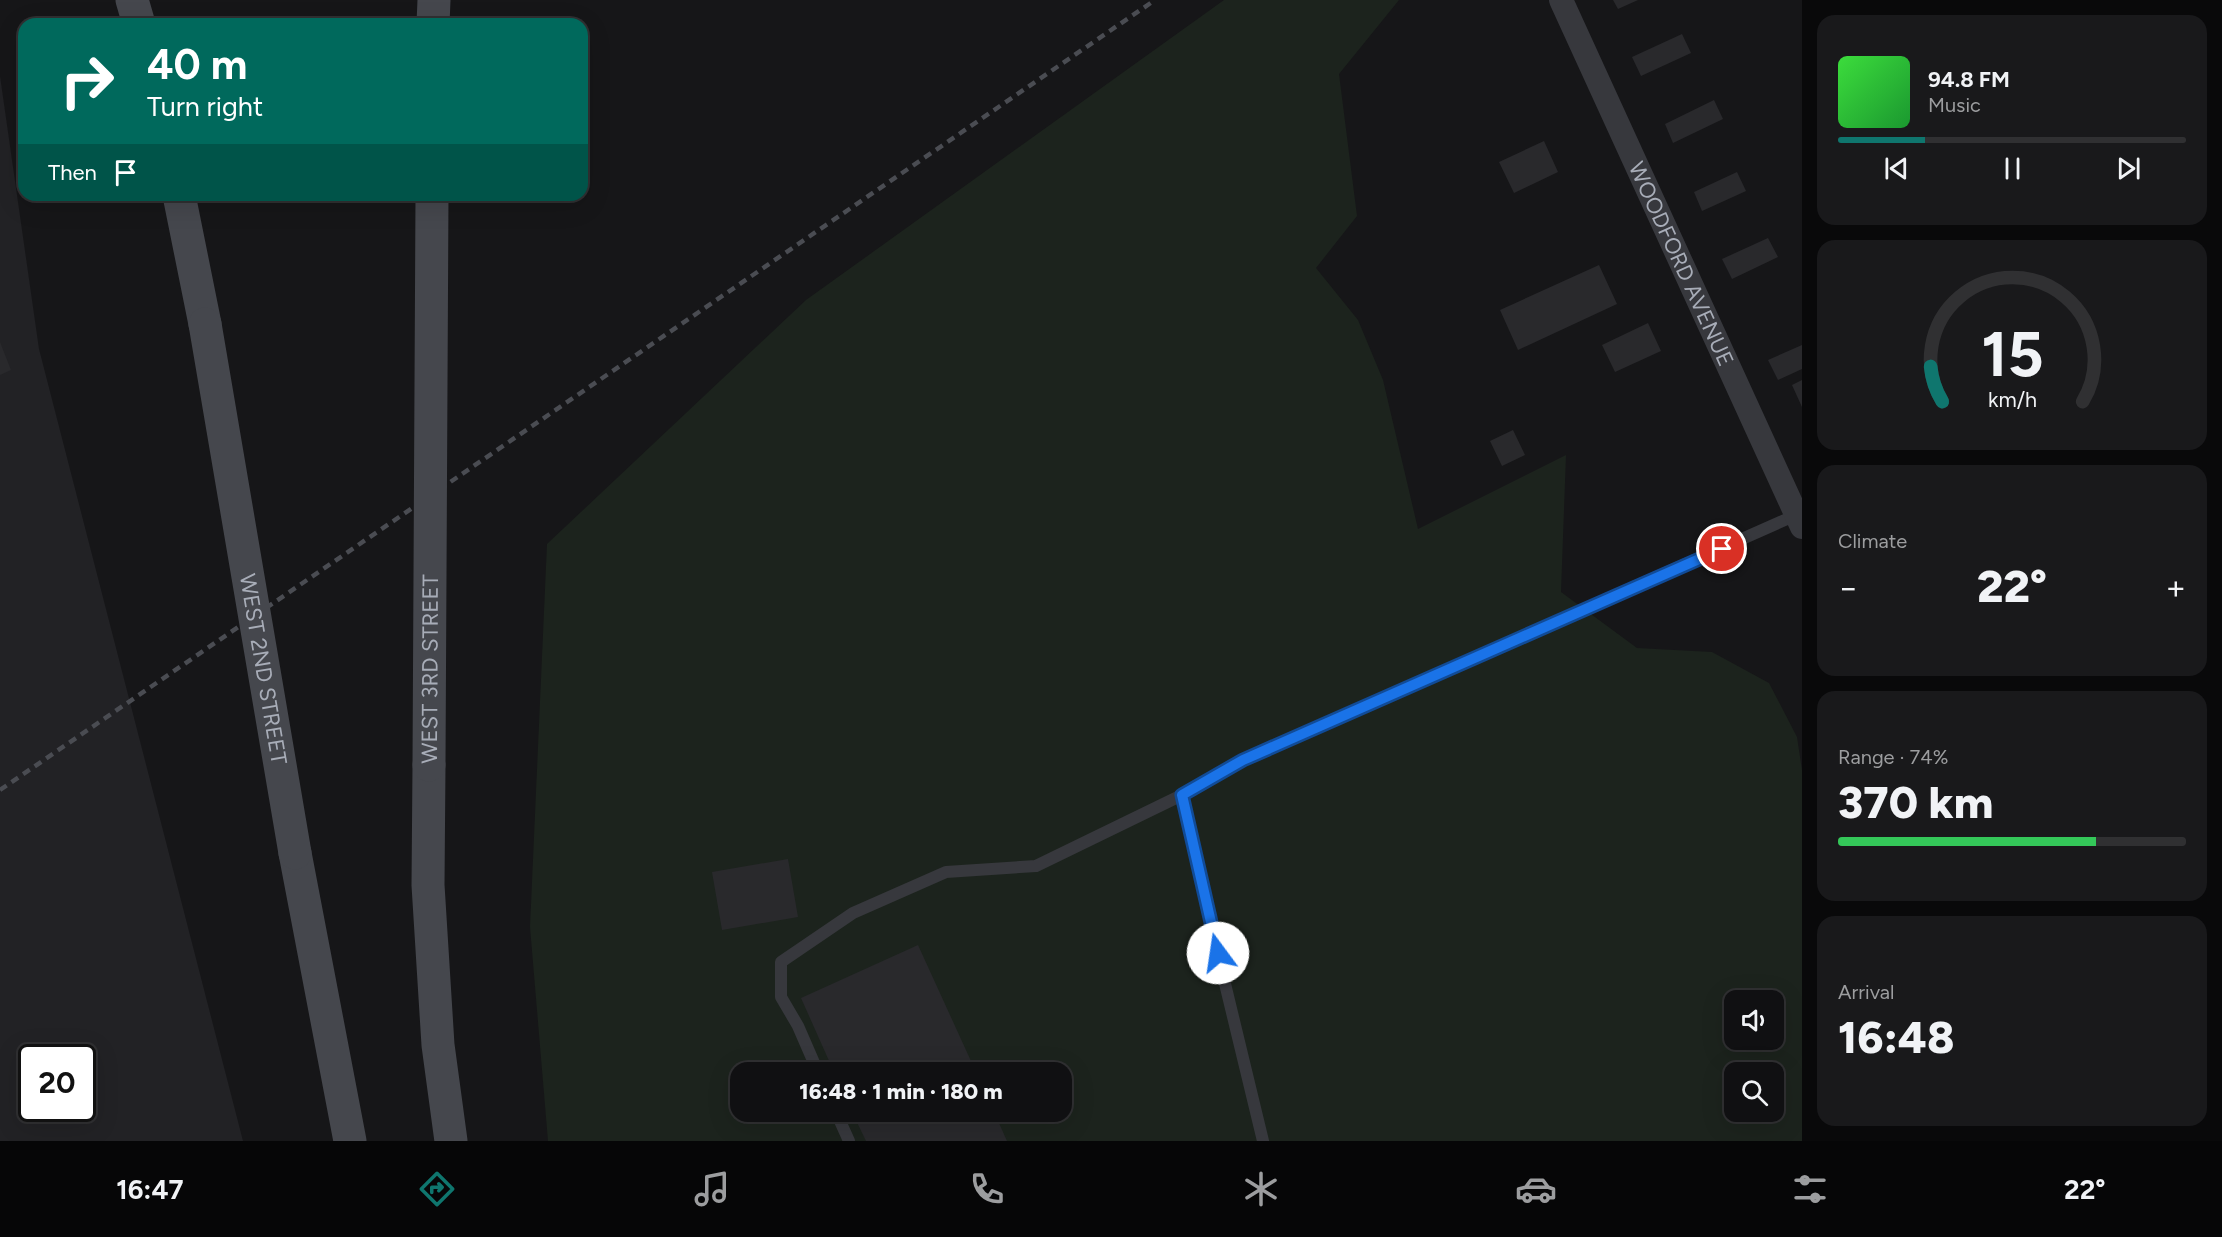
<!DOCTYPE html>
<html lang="en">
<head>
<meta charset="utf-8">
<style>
	:root { --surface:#101012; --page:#19191b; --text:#f1f3f6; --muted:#9c9d9f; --line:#303032; --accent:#0f766e }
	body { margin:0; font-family:Figtree,sans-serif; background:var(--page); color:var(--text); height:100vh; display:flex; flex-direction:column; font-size:22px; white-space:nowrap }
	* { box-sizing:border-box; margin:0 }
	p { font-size:20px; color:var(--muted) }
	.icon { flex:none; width:33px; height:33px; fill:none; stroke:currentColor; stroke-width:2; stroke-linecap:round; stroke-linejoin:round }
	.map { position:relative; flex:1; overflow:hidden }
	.details { display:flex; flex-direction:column; gap:15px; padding:15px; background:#09090a; width:420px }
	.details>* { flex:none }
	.guide { position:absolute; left:18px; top:18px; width:570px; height:183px; border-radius:18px; box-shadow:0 6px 24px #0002,0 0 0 2px var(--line); background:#00695c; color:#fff; overflow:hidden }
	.controls { position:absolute; left:1724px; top:990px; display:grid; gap:12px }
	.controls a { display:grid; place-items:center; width:60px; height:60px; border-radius:12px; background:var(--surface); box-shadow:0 6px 24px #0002,0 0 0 2px var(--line); font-size:30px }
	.speed { position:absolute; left:18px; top:1044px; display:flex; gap:12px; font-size:30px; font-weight:700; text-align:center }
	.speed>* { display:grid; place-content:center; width:78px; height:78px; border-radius:50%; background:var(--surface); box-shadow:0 6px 24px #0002,0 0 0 2px var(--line); line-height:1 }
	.speed .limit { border:3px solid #111; border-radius:9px; background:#fff; color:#111 }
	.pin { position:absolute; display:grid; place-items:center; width:51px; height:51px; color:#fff; margin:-26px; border:3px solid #fff; border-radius:50%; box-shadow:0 2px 6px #0007 }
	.me { position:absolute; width:66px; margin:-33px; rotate:346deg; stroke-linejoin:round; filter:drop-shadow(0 0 4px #0008) }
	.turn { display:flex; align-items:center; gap:21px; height:126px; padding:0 30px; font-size:27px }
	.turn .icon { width:78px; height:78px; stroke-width:2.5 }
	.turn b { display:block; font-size:42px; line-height:51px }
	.then { display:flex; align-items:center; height:57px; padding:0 30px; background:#0003; gap:12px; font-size:22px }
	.big { font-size:45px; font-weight:800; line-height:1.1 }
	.details .card { flex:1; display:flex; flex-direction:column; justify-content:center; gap:9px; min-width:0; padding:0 21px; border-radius:18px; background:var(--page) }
	.details .dial { align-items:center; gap:0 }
	.dial svg { height:156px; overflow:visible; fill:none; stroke:var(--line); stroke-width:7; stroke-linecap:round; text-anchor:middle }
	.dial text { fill:var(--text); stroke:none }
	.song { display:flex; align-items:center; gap:18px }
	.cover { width:72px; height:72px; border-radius:9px; background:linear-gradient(135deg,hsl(120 70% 55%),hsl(130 70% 35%)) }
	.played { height:6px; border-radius:3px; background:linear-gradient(90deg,var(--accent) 25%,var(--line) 25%) }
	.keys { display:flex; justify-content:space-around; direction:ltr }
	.heat { display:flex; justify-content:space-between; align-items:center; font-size:33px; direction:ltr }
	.charge { height:9px; border-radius:4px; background:linear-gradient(90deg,#34c759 74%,var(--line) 0) }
	.trip { position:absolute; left:730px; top:1062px; width:342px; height:60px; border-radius:18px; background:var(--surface); box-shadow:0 6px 24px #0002,0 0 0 2px var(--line); font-weight:800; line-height:60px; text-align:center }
	.dock { display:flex; height:96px; justify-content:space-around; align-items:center; background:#060607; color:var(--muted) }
	.dock .icon { width:42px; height:42px }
	.dock .on { color:var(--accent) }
	.dock b { font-size:27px; color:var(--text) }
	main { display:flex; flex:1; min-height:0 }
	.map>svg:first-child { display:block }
</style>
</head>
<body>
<main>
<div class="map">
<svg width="1802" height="1141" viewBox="0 0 1802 1141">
	<rect width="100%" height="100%" fill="#161618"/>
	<!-- built -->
	<path fill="#222225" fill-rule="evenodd" d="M0 76 39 349 243 1141H0ZM32 1058H82V1108H32Z"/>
	<!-- green -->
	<path fill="#1c231d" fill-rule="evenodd" d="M1224 0H1399L1339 74 1357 216 1316 268 1358 320 1383 380 1418 529 1566 455 1561 592 1637 648 1712 652 1769 683 1797 737 1802 770V1141H548L530 927 547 544 806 300ZM1734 1000H1773V1040H1734ZM741 1072H1062V1112H741ZM1734 1072H1773V1112H1734Z"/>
	<!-- building -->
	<path fill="#29292c" d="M1613 0H1638L1618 9Z
		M1682 34 1691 53 1641 76 1632 57Z
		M1714 100 1723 119 1673 143 1665 124Z
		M1544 141 1558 172 1514 193 1499 162Z
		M1737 172 1746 191 1702 211 1694 192Z
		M1768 238 1778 257 1732 279 1722 259Z
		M1599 265 1617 304 1518 350 1500 310Z
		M1648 323 1661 351 1615 372 1602 345Z
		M0 342 11 370 0 375Z
		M1802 345V369L1778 380 1768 360Z
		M1802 380V407L1792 385Z
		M1513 430 1525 455 1502 466 1490 441Z
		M788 859 798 917 722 930 712 872Z
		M918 945 976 1072H834L801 998Z
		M852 1112H994L1007 1141H866Z"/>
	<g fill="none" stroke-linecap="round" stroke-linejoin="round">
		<!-- lane -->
		<path stroke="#37383d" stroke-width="12" d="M1182 795 1207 909 1263 1141
			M818 1072 798 1026 781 997V962L853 913 946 872 1036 866 1182 795 1243 760 1796 515
			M836 1112 849 1141"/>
		<!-- street -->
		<path stroke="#37383d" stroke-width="24" id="s1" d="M1561 0 1802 527"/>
		<!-- secondary -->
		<path stroke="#45474d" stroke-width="33" d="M132 0 139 24
			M433 24 434 0
			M179 195 205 324
			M429 765 428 885 438 1045 451 1141
			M295 853 350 1141"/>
		<!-- rail -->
		<path stroke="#4a4c52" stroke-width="4.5" stroke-dasharray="8 6" stroke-linecap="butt" d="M0 790 1155 0"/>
		<!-- secondary-bridge -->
		<g stroke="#45474d" stroke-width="33">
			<path id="s2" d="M205 324 295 853"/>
			<path id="s3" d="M429 765 432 195"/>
		</g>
	</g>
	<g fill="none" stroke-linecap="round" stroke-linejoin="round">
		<defs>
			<path id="route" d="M1218 953 1182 795 1243 760 1722 549"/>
		</defs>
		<!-- route casing -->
		<use href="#route" stroke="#114b97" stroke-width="15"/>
		<!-- route -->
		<use href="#route" stroke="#1a73e8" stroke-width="10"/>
	</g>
	<g text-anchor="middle" stroke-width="6" stroke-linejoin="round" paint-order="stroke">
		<!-- street labels -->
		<g font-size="22" fill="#a8adb8" stroke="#111113">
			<text dy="8" stroke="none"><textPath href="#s1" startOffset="290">WOODFORD AVENUE</textPath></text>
			<text dy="8" stroke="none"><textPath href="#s2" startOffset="350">WEST 2ND STREET</textPath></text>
			<text dy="8" stroke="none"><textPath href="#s3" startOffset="96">WEST 3RD STREET</textPath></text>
		</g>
	</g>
</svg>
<div class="controls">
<a><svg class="icon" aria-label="sound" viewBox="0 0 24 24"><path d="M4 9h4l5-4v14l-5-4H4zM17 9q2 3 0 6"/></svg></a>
<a><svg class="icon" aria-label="search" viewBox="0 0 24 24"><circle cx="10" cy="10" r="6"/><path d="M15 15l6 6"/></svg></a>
</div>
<div class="speed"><div class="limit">20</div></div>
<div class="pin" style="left:1722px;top:549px;background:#d93025"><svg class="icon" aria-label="arrive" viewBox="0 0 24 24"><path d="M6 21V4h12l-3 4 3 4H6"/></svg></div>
<svg class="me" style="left:1218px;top:953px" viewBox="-20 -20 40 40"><circle r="19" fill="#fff"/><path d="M0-13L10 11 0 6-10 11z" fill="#1a73e8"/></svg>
<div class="trip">16:48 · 1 min · 180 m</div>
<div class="guide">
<div class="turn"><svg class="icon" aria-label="right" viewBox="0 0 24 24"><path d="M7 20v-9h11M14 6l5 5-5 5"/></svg><div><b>40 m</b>Turn right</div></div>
<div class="then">Then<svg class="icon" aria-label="arrive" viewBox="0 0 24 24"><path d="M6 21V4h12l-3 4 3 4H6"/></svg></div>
</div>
</div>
<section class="details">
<div class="card">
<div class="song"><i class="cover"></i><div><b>94.8 FM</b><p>Music</p></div></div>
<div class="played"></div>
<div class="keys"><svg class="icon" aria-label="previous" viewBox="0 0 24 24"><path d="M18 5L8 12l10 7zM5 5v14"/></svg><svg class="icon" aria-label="pause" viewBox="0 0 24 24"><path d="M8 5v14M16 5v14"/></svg><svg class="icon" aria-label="next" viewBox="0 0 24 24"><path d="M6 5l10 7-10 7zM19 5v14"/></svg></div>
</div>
<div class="card dial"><svg viewBox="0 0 100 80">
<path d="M14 69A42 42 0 1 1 86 69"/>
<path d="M14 69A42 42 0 0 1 8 51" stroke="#0f766e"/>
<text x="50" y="56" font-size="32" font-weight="700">15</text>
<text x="50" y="72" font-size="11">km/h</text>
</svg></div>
<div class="card"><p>Climate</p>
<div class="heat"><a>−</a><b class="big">22°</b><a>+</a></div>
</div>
<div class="card"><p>Range · 74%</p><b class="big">370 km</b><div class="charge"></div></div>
<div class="card"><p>Arrival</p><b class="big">16:48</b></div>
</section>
</main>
<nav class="dock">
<b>16:47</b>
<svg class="icon on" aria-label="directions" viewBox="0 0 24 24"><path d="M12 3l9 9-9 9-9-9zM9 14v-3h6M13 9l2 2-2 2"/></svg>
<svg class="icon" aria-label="music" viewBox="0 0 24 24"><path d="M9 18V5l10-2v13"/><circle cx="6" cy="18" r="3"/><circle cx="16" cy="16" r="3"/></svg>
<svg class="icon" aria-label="phone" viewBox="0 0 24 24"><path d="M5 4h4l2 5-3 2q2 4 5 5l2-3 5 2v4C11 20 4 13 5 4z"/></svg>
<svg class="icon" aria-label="climate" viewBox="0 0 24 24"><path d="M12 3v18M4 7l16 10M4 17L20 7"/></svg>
<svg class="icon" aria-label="car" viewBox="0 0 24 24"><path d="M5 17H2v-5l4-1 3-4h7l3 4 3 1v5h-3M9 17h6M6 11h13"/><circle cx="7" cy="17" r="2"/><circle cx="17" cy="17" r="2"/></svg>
<svg class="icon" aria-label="filters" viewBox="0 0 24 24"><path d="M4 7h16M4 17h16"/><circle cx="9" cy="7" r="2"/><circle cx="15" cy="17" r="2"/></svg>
<b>22°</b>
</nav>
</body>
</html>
